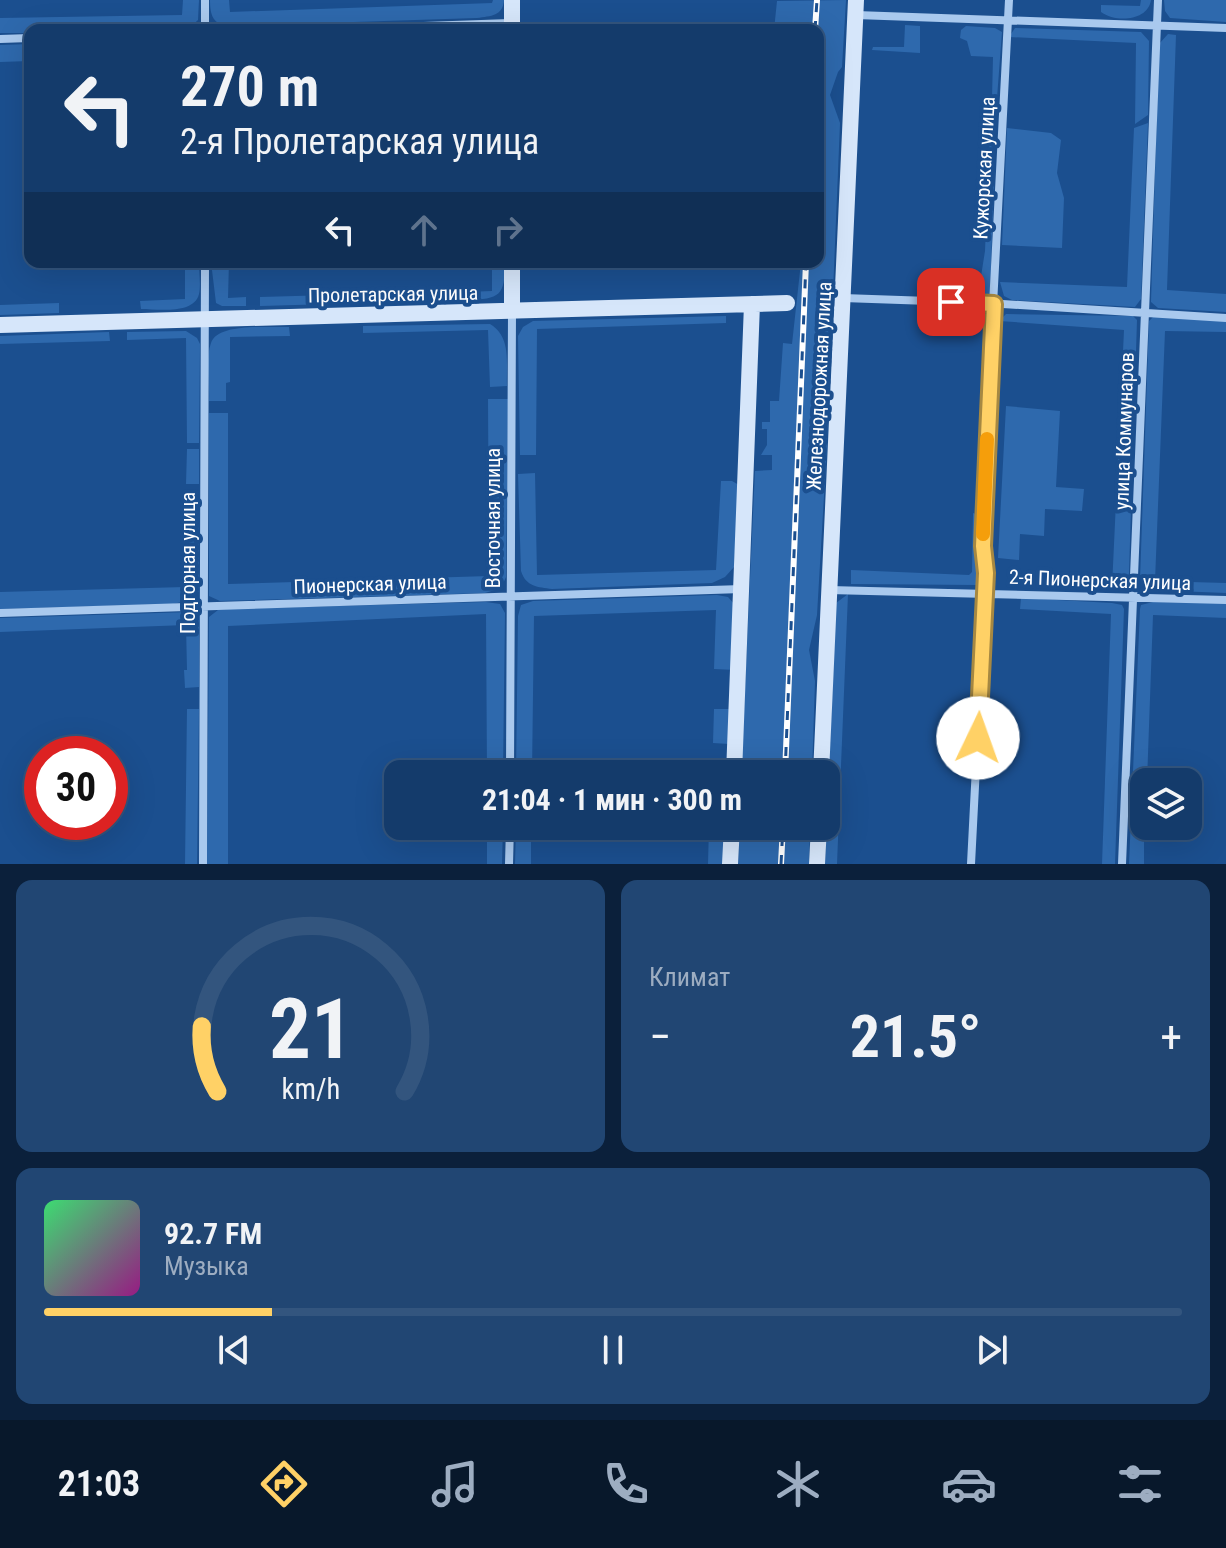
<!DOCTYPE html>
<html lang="ru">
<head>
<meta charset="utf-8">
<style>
	:root { --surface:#143b6b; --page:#214673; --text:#f1f3f6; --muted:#9dadc1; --line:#33557e; --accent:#ffd166 }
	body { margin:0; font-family:"Roboto Condensed",sans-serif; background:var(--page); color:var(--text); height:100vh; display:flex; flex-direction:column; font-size:30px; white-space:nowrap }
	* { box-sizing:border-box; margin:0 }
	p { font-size:26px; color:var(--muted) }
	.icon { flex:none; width:44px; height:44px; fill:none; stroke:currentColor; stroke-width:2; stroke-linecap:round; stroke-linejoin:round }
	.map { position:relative; height:864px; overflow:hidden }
	.side { display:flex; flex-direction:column; gap:16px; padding:16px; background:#0b203b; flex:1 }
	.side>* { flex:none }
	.banner { position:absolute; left:24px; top:24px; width:800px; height:244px; border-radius:16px; box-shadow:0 8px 32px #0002,0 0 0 2px var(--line); background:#143b6b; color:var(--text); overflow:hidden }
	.controls { position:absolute; left:1130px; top:768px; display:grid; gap:16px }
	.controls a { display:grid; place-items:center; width:72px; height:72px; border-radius:16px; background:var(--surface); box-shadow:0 8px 32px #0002,0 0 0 2px var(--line); font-size:40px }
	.speed { position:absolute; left:24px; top:736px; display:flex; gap:16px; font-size:40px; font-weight:700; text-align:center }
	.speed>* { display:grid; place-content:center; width:104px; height:104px; border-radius:50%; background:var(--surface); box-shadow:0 8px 32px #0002,0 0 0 2px var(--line); line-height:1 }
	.speed .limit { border:12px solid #d22; background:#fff; color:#111 }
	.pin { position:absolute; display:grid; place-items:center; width:68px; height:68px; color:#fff; margin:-34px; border-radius:16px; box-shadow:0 4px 12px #0006 }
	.me { position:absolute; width:88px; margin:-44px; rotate:3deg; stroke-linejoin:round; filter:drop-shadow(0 0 6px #0008) }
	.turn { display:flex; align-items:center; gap:28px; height:168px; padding:0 24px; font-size:36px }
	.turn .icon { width:104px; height:104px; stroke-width:2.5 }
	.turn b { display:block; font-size:56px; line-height:68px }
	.lanes { display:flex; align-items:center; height:76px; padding:0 24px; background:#0003; justify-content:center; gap:40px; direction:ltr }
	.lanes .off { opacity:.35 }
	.big { font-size:60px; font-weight:700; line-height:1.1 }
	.side .widget { flex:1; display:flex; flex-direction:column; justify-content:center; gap:12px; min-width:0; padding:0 28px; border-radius:16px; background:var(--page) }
	.side .dial { align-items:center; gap:0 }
	.dial svg { height:208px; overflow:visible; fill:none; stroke:var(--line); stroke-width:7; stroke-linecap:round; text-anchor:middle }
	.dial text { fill:var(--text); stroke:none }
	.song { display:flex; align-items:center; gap:24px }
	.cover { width:96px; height:96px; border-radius:12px; background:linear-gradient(135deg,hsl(140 70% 55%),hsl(310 70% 35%)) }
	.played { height:8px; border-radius:4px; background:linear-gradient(90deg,var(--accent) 20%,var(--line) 20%) }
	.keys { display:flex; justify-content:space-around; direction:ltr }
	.heat { display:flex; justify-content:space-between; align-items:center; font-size:44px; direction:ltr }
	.side .tiles { flex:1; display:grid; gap:16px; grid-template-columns:1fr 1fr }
	.widget:last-child { grid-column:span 2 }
	.trip { position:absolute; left:384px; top:760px; width:456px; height:80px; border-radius:16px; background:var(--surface); box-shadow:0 8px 32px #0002,0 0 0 2px var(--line); font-weight:700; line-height:80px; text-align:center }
	.tab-bar { display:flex; height:128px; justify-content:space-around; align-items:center; background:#08182b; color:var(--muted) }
	.tab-bar .icon { width:56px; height:56px }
	.tab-bar .active { color:var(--accent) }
	.tab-bar b { font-size:36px; color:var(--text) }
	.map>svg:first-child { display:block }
</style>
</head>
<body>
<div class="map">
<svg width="1226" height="864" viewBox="0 0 1226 864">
	<rect width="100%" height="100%" fill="#1b4f8f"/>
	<!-- green -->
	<path fill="#2e69ad" d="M183 0H199L198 20 187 30H30V33H0V18L182 15Z
		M210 0H229L230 12 492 3 493 0H504C503 16 491 16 477 18L229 26C213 25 210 15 210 0Z
		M846 0 842 67 838 72 830 95 840 123 826 462 817 615 809 650 815 681 812 774H741L755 471 772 470V455H761L767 445V429H762V422H770V401H779L783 343 792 344 801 262H818V30H774L777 1Z
		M1141 0H1151C1148 21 1116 23 1101 12V5L1140 6Z
		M1164 0H1226V22L1170 18 1165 11Z
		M905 25 920 26V53L872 50 873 47H904Z
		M966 26 995 28 1002 32 997 98H992L993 57 971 56 967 41 960 38 961 30Z
		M1015 28 1141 32 1149 41 1148 115 1135 124 1136 43 1009 37Z
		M1168 34 1176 35 1167 290 1226 294V312L1158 308 1151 302 1159 44Z
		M30 44V61L0 62V45Z
		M990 122H996L990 295 986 298 936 294V287L979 289 985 251Z
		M1148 123 1141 299 1135 307 1012 300 1004 296 1000 282 1127 287 1134 128Z
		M1007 128 1051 133 1061 140 1057 173 1064 198 1062 248 1002 245Z
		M185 262H199C199 272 201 285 199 294 194 315 157 309 141 309L140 301 185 299Z
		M211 262H229L228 298 246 297V306H222L216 303Z
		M492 262H505C505 296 500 299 467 300V292L492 291Z
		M331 295V304L260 306V297Z
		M59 303V313L0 315V305Z
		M927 310 982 312 986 322 926 320Z
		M1006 314 1133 316 1137 320 1129 573 1126 584 1112 587 1124 330 999 321Z
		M726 316V323L537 329 536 455H520L518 336 523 327 533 321Z
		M1154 316 1226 321V332L1165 331 1155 581 1226 583V593L1150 590 1142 586 1140 580 1149 321Z
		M490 324C512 337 506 364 507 386L490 387 488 330 363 333V326Z
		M289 327 290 336 230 337V382L226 383V401H209C210 384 205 359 211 343 218 322 271 328 289 327Z
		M186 331 197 338 200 344 199 443H187L186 338 127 340V332Z
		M109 332 110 341 0 344V336Z
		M488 399H508L506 577 501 588 485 593 220 601 209 596V413H228V584L489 576Z
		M1006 406 1060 411 1056 487 1084 489 1082 511 1045 509 1044 536 1020 534 1019 560 998 558Z
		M187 449H199V484H186Z
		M535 473 537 575 716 570 721 481H732L739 485 734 567 725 577 712 583 552 589C538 587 526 587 521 571L518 474Z
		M198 492 199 591 190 600 173 604 0 609V592L185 587 186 493Z
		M973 513 978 515 977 547 981 576 977 585 851 584V570L969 575 972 572Z
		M848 594 837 864H825L836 603Z
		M717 595 728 597 735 605V670L714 669 716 610 534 616 532 774H516L518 616 521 605 533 601Z
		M1021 598 1112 603 1122 605 1124 609 1115 864H1102L1111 614 1020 609Z
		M486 602 500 604 505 613 503 774H487L486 614 228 626V864H207L209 617 218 610 228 609Z
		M1153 602 1226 603V618L1153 615 1147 782H1144V864H1129L1140 609 1141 605Z
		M190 612 199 621V687L185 688 184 670H187L186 625 0 632V618Z
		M187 709H199L197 864H185Z
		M714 709H732L729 744 713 743Z
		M487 826H503L502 864H487Z
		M516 826H531V864H515Z
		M709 826H727L726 864H708Z
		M740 826H810L809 864H738Z"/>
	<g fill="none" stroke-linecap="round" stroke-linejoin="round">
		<!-- street -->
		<path stroke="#a9c9ee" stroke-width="8" d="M205 0V30
			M856 15 1226 28
			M308 30 512 23
			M0 39 30 38
			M843 298 987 303 1226 318
			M829 590 1226 600
			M0 613 742 589
			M510 774 512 311
			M203 864 205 262
			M509 864 510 826
			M971 864 985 592 983 546 992 324 1009 0
			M1122 864 1158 0"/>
		<!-- secondary -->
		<path stroke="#d6e6fa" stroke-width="16" d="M512 0V30
			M512 262V310
			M0 325 787 303
			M734 774 752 304
			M821 774 856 0
			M730 864 732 826
			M817 864 819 826"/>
		<defs>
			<path id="rail" d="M815 30 817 0
				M785 774 806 262
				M781 864 783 826"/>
		</defs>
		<!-- rail casing -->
		<use href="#rail" stroke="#fff" stroke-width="6"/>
		<!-- rail -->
		<use href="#rail" stroke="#1b4f8f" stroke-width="3" stroke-dasharray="9" stroke-linecap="butt"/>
	</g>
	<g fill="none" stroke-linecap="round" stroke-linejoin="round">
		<defs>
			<path id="route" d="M951 302 994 304 983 546 986 573 978 738"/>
		</defs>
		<!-- route casing -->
		<use href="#route" stroke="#a68842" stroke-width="20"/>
		<!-- route -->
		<use href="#route" stroke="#ffd166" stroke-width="14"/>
		<!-- slow -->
		<path stroke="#f59e0b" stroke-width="14" d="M983 534 987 439"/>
	</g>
	<g text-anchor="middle" stroke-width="8" stroke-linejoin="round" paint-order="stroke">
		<!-- street labels -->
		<g font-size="20" fill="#fff" stroke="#1b4f8f">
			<text transform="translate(984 168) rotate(-87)" y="7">Кужорская улица</text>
			<text transform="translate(393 294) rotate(-1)" y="7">Пролетарская улица</text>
			<text transform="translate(819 386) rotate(-87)" y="7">Железнодорожная улица</text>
			<text transform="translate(1124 431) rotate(-88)" y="7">улица Коммунаров</text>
			<text transform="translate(493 518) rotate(-90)" y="7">Восточная улица</text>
			<text transform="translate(188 563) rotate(-90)" y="7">Подгорная улица</text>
			<text transform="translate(1100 580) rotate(2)" y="7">2-я Пионерская улица</text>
			<text transform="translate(370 584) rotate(-2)" y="7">Пионерская улица</text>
		</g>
	</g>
</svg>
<div class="controls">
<a><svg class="icon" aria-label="layers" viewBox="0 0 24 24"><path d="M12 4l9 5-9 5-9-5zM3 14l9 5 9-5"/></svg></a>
</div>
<div class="speed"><div class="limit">30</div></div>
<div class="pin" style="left:951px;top:302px;background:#d93025"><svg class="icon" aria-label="arrive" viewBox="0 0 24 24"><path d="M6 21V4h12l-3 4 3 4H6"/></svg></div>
<svg class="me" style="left:978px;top:738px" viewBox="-20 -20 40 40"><circle r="19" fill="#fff"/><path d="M0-13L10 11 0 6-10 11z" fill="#ffd166"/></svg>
<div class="trip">21:04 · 1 мин · 300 m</div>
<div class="banner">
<div class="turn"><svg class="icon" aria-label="left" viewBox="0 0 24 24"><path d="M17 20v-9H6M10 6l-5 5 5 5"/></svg><div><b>270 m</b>2-я Пролетарская улица</div></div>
<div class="lanes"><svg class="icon" aria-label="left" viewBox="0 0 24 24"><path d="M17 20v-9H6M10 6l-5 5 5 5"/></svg><svg class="icon off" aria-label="ahead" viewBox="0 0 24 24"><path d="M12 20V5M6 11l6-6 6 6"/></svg><svg class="icon off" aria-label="right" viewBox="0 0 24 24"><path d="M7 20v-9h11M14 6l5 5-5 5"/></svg></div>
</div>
</div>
<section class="side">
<div class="tiles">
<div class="widget dial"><svg viewBox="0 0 100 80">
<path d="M14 69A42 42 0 1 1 86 69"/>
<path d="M14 69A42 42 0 0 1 8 44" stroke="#ffd166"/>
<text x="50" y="56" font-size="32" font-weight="700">21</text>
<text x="50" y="72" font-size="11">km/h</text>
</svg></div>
<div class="widget"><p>Климат</p>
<div class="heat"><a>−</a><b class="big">21.5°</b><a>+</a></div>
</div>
<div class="widget">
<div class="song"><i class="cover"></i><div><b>92.7 FM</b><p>Музыка</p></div></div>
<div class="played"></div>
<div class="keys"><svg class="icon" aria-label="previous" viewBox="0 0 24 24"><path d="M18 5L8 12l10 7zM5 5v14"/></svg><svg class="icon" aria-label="pause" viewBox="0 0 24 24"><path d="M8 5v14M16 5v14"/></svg><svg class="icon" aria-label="next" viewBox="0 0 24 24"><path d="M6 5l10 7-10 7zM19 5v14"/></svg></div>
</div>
</div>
</section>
<nav class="tab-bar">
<b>21:03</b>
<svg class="icon active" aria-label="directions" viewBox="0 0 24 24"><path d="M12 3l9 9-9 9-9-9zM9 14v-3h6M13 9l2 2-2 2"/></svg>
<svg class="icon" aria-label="music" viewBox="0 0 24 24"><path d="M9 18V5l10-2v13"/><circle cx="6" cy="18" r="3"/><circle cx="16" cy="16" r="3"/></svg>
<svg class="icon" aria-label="phone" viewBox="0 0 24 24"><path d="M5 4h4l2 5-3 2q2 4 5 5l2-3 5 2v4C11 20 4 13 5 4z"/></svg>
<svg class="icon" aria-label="climate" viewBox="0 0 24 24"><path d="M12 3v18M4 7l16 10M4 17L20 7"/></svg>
<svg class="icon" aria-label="car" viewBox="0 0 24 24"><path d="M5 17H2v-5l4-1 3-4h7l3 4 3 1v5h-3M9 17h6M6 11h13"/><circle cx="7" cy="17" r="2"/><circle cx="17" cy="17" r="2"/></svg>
<svg class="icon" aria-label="filters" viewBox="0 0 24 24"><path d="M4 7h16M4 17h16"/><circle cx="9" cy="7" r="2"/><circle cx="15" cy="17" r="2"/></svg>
</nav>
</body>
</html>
